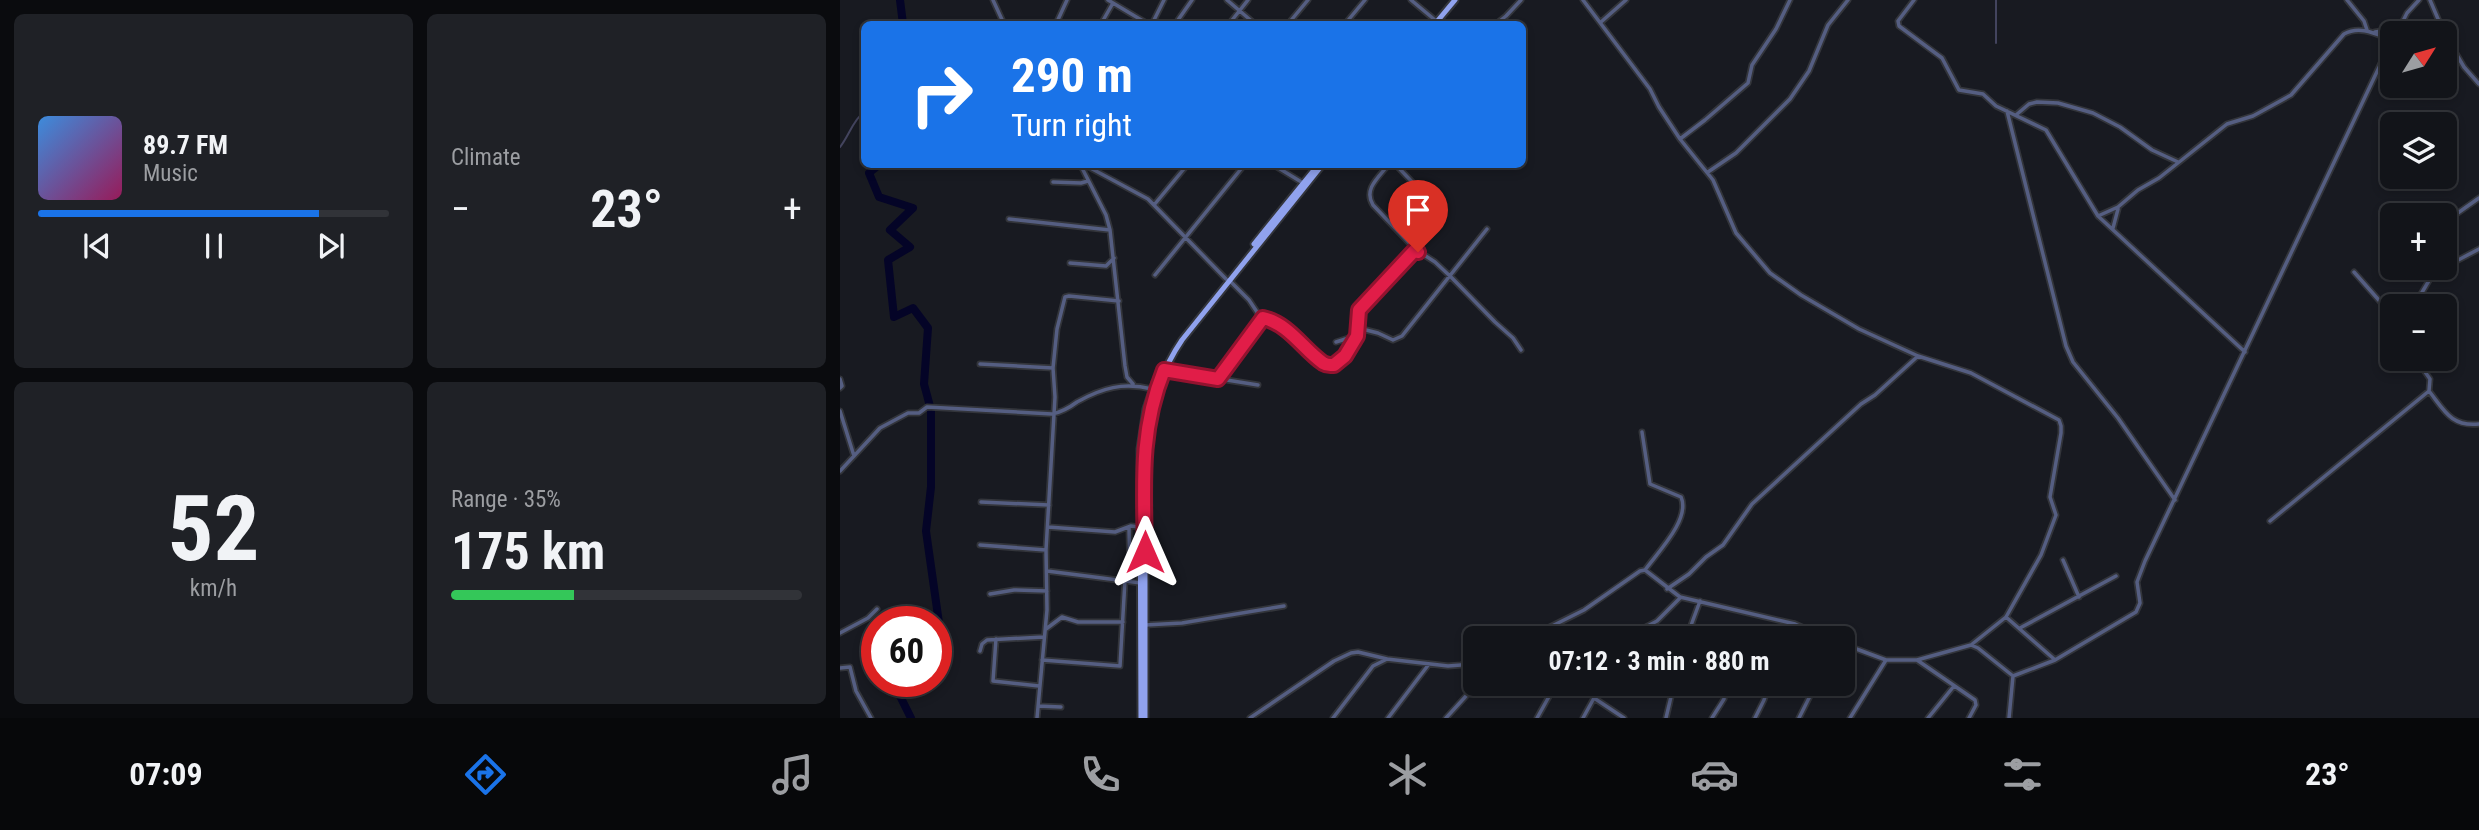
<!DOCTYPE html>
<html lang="en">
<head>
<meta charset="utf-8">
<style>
	:root { --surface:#121419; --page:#1f2126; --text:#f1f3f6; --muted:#9c9ea2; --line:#313338; --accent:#1a73e8 }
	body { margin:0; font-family:"Roboto Condensed",sans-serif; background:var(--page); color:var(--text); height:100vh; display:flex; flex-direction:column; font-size:26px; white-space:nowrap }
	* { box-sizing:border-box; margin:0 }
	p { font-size:23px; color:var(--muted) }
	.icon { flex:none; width:38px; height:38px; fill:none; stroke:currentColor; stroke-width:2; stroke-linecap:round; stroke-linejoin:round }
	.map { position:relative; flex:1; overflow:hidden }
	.sheet { display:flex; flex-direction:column; gap:14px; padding:14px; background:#0a0b0e; width:840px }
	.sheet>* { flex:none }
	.hud { position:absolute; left:21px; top:21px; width:665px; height:147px; border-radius:10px; box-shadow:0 4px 10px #0003,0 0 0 2px var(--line); background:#1a73e8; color:#fff; overflow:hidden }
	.needle { width:46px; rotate:53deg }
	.buttons { position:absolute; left:1540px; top:21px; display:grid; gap:14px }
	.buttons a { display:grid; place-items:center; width:77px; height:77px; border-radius:10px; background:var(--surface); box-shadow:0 4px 10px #0003,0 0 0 2px var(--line); font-size:35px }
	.speed { position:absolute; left:21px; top:606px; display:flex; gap:14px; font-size:35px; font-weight:700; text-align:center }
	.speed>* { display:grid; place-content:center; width:91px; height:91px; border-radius:50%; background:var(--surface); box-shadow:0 4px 10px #0003,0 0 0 2px var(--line); line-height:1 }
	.speed .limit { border:10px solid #d22; background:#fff; color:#111 }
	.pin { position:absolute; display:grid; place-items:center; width:60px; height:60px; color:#fff; margin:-72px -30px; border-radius:50% 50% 50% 0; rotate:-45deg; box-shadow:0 0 7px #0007 }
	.pin .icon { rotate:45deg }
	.me { position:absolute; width:77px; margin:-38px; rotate:0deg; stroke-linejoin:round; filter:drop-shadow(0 0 5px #0008) }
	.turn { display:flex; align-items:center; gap:24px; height:147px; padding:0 35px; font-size:32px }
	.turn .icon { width:91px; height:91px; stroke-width:2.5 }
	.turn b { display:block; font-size:49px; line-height:60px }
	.big { font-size:52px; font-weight:700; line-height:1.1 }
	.sheet .card { flex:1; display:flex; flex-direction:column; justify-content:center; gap:10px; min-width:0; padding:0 24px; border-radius:10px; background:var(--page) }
	.sheet .dial { align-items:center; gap:0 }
	.dial b { font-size:91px; line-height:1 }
	.song { display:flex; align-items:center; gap:21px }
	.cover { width:84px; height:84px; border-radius:10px; background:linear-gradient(135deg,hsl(210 70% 55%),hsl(330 70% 35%)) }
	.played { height:7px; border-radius:4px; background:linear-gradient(90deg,var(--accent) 80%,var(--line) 80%) }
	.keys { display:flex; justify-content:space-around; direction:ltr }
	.heat { display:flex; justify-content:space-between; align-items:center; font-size:38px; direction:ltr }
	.charge { height:10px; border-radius:5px; background:linear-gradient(90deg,#34c759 35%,var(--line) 0) }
	.sheet .tiles { flex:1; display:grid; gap:14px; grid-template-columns:repeat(2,1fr) }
	.trip { position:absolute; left:623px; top:626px; width:392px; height:70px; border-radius:10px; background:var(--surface); box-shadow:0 4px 10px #0003,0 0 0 2px var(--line); font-weight:700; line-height:70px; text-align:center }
	.tabs { display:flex; height:112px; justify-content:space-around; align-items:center; background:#07080a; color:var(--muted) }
	.tabs .icon { width:49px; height:49px }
	.tabs .on { color:var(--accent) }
	.tabs b { font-size:32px; color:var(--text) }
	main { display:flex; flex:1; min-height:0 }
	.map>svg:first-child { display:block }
</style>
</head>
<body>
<main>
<section class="sheet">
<div class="tiles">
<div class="card">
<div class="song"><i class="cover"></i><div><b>89.7 FM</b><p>Music</p></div></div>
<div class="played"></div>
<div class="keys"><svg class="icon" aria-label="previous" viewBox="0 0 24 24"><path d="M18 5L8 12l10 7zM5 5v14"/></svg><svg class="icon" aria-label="pause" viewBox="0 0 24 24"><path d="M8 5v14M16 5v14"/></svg><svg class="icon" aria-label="next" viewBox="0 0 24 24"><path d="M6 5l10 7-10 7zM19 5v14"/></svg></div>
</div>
<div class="card"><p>Climate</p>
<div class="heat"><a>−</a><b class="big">23°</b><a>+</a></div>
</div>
<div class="card dial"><b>52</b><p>km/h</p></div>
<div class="card"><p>Range · 35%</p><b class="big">175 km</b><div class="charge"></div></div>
</div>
</section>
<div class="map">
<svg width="1639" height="718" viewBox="0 0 1639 718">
	<rect width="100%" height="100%" fill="#181a21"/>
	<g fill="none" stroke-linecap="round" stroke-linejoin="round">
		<!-- stream -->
		<path stroke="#43445e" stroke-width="2" d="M1156 43V0
			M0 147C9 136 13 120 24 112"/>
		<!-- river -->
		<path stroke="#040427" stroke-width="8" d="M60 0 63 24
			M40 164 29 173 39 197 73 208 50 230 70 247 48 260 54 317 73 308 88 328 84 384 91 410V487L86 531 99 623 96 627
			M59 681 56 688 71 718"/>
		<defs>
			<path id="minor" d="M153 0 164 24
				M268 0 308 24
				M387 0 415 24
				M571 0 595 20
				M743 0 810 89 819 107 840 139 873 180 896 233 930 273 961 295 1019 329 1078 356 1131 373 1219 420 1221 426V433L1210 497 1216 515 1201 555 1166 617 1131 645
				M1074 0 1058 21 1059 26 1102 58 1119 90 1143 94 1156 106 1206 130 1258 216 1405 352
				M1507 0 1524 21 1527 30
				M1590 0 1604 33
				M338 20 352 0
				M761 22 786 0
				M216 24 227 0
				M261 24 273 3
				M312 24 324 0
				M389 24 408 0
				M448 24 468 0
				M505 24 525 0
				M656 24 666 16 681 0
				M1535 32 1561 28
				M1557 33 1567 13 1579 0
				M1605 35 1624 67 1639 84
				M1167 111 1226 346 1233 362 1278 418 1335 500
				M1176 115 1189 104 1197 102 1218 103 1253 113 1280 127 1312 150 1338 162
				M840 139 865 120 908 83 912 65 936 29 950 0
				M240 164 266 215 270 230 285 366 287 377 293 384
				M243 164 308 199 386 279
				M334 164 344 169
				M432 164 463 183
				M549 164C539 177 523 189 533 205L575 249 595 262 611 277 655 322 673 338 681 350
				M555 164 577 187
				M868 172 896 153 950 99 969 71 988 25 1008 0
				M213 182 241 183 248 181
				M314 205 348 164
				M1615 215 1639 198
				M1258 216 1278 207 1298 190 1319 178 1387 124 1413 116 1451 95 1504 34C1520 25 1536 34 1552 40
				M169 219 270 230
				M1273 228 1278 209
				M230 263 266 266 274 258
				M1605 267 1639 249
				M1514 272 1552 315
				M315 275 405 164
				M389 280 409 300 419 315 436 323 464 343 483 363 494 365 505 356 517 336 519 310 575 249
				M1574 306 1594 272 1603 268
				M518 328 538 333 553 340 562 336 647 229
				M496 342 515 336
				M1576 359 1590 379 1589 391C1604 410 1611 427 1639 424
				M140 364 213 368
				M324 370 418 385
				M0 379 2 386 0 388
				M378 379 422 318
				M0 411 14 456
				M802 432 810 484 841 497C851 519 817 553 805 570
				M0 471 40 428 68 413H79L87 407 212 414C222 412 229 408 237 402 262 388 283 382 312 389
				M141 502 209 505
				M1430 521 1589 391
				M208 527 275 532 291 526 300 527
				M289 527 290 580
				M140 545 206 550
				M1223 560 1239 597
				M207 571 301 583
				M827 589 849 574 866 557 883 545 912 504 1021 404 1035 395 1078 356
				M150 594 174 590 207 591
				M1166 617 1214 659
				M305 625 342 623 444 606
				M1180 628 1276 576
				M206 629 222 617 238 622H283
				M0 633 28 618 37 609
				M633 633 653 639
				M156 639 153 681 199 686
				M686 639 744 610 800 571 805 570 840 597 955 624 989 639
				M783 639 817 621 840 598
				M833 639 847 632
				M846 639 860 601
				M945 639 955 624
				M1003 644 1046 660H1077L1131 645 1138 648 1173 676 1215 660 1296 612 1300 603 1297 582 1305 561 1552 40
				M140 651 142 644 147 640 204 637
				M202 660 280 666 285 580
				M1077 660 1135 700 1136 705 1129 718
				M0 668 10 667 16 691 31 718
				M754 698 784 718
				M198 706 221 707
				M197 718 207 610 206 550 215 397 213 368 217 329 225 297 229 296 279 301
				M410 718 494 661 511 653 518 652 547 659
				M493 718 533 666 547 659 608 666 621 665 635 659
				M548 718 589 664
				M606 718 637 684
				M697 718 716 684
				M743 718 754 698 766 684
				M826 718 834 684
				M872 718 884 699
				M915 718 924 700 929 684
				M959 718 976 684
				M1010 718 1046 660
				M1088 718 1114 686
				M1169 718 1173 676"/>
			<path id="primary" d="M595 24 615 0
				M414 244 474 170
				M301 718 300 449 306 409 315 382
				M305 718V444C310 406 320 372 342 340L483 164"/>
		</defs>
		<!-- minor casing -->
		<use href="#minor" stroke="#33353b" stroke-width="7"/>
		<!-- primary casing -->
		<use href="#primary" stroke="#33353b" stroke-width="9"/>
		<!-- minor -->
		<use href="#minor" stroke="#555e82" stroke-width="3.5"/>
		<!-- primary -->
		<use href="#primary" stroke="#90a2ee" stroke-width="5"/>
	</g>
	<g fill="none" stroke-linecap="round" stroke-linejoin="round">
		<defs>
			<path id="route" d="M305 552C304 487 299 432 324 370L378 379 423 318C449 324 463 349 483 363 488 366 489 365 494 365L505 356 517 336 519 310 575 250 578 252"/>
		</defs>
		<!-- route casing -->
		<use href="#route" stroke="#92132f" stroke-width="18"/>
		<!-- route -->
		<use href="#route" stroke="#e11d48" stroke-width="12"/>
	</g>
</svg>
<div class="buttons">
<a><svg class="needle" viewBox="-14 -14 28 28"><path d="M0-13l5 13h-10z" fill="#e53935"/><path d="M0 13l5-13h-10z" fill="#9c9ea2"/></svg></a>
<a><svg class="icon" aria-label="layers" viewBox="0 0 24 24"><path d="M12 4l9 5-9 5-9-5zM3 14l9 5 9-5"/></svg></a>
<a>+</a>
<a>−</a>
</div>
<div class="speed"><div class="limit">60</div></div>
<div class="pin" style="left:578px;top:252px;background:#d93025"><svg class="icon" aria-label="arrive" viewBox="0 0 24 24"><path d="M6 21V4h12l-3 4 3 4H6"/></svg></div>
<svg class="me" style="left:305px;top:552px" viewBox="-20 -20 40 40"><path d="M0-17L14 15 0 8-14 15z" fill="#e11d48" stroke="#fff" stroke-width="4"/></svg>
<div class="trip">07:12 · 3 min · 880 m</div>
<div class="hud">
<div class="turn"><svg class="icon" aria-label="right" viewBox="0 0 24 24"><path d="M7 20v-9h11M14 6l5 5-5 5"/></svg><div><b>290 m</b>Turn right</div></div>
</div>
</div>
</main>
<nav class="tabs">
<b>07:09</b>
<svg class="icon on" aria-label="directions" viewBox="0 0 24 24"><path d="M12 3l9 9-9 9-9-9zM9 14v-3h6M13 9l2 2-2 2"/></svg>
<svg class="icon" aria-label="music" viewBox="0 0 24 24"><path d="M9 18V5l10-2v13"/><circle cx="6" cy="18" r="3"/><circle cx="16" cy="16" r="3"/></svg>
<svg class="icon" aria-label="phone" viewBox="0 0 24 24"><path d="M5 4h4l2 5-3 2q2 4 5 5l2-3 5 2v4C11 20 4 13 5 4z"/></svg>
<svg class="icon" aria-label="climate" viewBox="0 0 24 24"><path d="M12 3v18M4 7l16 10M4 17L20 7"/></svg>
<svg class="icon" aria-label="car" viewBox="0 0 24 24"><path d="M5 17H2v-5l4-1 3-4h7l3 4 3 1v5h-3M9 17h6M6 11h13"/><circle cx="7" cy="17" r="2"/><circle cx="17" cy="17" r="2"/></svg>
<svg class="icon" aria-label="filters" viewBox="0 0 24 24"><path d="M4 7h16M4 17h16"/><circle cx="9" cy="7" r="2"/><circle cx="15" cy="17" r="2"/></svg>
<b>23°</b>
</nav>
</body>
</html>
